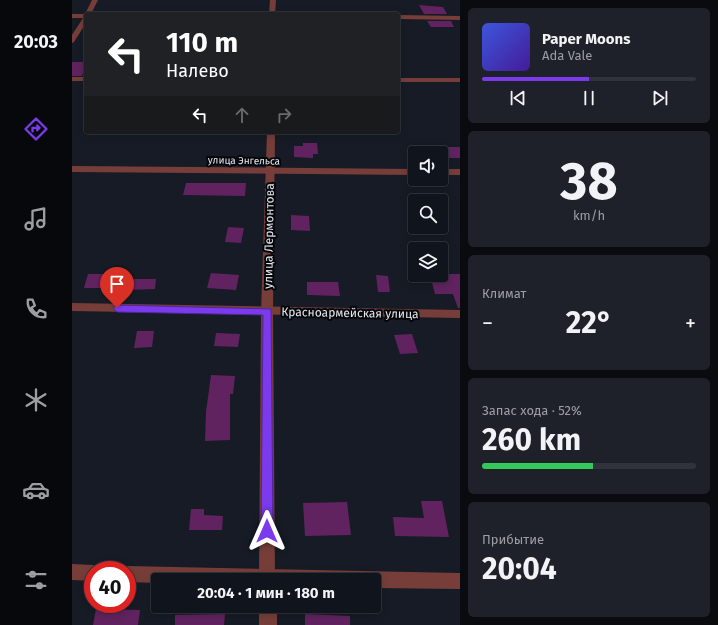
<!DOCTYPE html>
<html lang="ru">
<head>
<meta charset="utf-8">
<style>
	:root { --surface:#10141c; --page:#1e2129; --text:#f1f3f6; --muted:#9c9ea3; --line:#30333b; --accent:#7c3aed }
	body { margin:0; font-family:"Fira Sans",sans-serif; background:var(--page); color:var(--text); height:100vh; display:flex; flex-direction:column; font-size:15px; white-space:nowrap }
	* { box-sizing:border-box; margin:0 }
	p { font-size:13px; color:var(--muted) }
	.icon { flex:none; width:22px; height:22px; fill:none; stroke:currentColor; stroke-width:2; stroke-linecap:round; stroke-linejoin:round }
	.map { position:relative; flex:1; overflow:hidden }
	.side { display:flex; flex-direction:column; gap:8px; padding:8px; background:#090b0f; width:258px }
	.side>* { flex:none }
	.banner { position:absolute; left:12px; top:12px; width:316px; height:122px; border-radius:4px; box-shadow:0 2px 10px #0003,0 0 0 1px var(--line); background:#202124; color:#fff; overflow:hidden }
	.fabs { position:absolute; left:336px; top:146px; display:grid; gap:8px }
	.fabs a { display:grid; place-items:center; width:40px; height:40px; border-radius:4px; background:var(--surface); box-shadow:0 2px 10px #0003,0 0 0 1px var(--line); font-size:20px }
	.speed { position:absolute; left:12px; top:561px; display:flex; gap:8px; font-size:20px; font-weight:700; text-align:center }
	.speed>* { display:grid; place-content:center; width:52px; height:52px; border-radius:50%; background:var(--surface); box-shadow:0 2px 10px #0003,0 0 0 1px var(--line); line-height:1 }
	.speed .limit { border:6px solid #d22; background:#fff; color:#111 }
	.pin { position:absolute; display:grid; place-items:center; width:34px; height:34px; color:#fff; margin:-41px -17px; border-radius:50% 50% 50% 0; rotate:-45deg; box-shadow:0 0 4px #0007 }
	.pin .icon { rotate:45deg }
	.me { position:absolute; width:44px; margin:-22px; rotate:0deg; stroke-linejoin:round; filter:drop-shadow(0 0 3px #0008) }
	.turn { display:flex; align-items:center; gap:14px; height:84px; padding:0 16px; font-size:18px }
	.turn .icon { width:52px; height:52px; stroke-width:2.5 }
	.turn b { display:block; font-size:28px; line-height:34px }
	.lanes { display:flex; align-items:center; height:38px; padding:0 16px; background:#0003; justify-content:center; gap:20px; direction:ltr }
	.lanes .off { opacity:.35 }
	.big { font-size:30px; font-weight:700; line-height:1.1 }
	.side .tile { flex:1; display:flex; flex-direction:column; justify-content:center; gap:6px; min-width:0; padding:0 14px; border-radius:6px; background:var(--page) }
	.side .dial { align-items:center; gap:0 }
	.dial b { font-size:52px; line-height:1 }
	.song { display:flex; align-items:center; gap:12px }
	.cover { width:48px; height:48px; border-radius:6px; background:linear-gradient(135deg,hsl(230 70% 55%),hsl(260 70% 35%)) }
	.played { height:4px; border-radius:2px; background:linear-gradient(90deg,var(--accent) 50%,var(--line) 50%) }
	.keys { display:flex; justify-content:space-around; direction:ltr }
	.heat { display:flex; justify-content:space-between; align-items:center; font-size:22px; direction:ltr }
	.charge { height:6px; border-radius:3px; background:linear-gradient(90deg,#34c759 52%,var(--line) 0) }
	.trip { position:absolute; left:79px; top:573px; width:230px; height:40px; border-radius:4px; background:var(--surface); box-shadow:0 2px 10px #0003,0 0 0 1px var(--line); font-weight:700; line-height:40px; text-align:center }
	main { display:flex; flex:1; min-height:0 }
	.menu { display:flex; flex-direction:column; width:72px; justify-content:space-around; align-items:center; background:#06080b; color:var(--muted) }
	.menu .icon { width:28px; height:28px }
	.menu .selected { color:var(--accent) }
	.menu b { font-size:18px; color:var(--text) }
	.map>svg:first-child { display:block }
</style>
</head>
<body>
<main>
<nav class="menu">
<b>20:03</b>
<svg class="icon selected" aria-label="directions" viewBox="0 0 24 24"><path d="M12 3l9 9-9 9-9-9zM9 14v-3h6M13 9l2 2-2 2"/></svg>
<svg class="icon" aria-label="music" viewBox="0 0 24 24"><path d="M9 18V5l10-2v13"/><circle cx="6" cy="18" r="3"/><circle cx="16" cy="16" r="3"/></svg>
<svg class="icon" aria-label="phone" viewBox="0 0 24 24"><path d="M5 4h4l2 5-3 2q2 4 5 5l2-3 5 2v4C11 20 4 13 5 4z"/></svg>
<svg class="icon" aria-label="climate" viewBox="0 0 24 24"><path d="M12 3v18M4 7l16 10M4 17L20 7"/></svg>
<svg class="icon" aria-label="car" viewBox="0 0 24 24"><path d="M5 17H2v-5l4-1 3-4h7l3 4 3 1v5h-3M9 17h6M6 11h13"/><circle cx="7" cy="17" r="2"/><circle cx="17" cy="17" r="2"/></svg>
<svg class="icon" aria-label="filters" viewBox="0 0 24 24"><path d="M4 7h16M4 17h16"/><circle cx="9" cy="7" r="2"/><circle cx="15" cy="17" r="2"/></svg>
</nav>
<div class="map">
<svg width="388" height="625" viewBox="0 0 388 625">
	<rect width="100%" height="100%" fill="#161b25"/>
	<!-- building -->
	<path fill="#60235f" d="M347 5 371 7 375 14H352Z
		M355 21H379L382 27H359Z
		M0 62H14L10 76H0Z
		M231 143H245L246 154H241V158L222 157V146H231Z
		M371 147H388V158H375Z
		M114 183H174L173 196 111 195Z
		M219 215 237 216 238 231 219 230Z
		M156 227 172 228 169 243 153 242Z
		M139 273 167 275 164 290 135 288Z
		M16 274H33L30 288H12Z
		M374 274H388V308H386L381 294H363L359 279H376Z
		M304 275 316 276 318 292H306Z
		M55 279H84L83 289 53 290Z
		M235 282H266L268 296 235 295Z
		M65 331H82L80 347 62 348Z
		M144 333 168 334 166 347 142 346Z
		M340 334 346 353 328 354 322 335Z
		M139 375 163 376 161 394H158V440L133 441 134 412Z
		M349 501H370L377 537 323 536 321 517 352 518Z
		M275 502 279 535 233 536 231 503Z
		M119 509H132V515L151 516 150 530H117Z
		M24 609 68 610 66 625H21Z
		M153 614 152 625H103V615Z
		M233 614 278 616V625H233Z"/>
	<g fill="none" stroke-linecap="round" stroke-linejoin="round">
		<!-- minor -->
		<path fill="#773e39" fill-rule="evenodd" d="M20 0H26L19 14H14V23L2 42 0 43V35L11 18H0V14H13Z
			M326 15 388 16V20L326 19Z
			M0 77H14V81H0Z
			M326 78H388V82H326Z
			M0 166 343 169V175L0 172Z
			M369 169H388V175H369Z
			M0 303 388 310V318L0 311Z
			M0 564 21 565 27 567 28 570H21V581L0 580Z
			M55 566 388 573V589L302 588V580H86V583L55 582V570H48Z"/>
		<!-- tertiary -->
		<path fill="#773e39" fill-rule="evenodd" d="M198 0H204L203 14H197Z
			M195 132H203L201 312 203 580H187L189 312Z
			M187 606H205V625H187Z"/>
	</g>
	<!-- route -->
	<path fill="#7c3aed" stroke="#51269a" d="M45 305 199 309 201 531 199 535 195 537 191 535 189 531 191 315 45 312 41 308Z"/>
	<g text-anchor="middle" stroke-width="4" stroke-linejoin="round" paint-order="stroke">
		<!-- far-street labels -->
		<g font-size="10" fill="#e3e7ee" stroke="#05060a">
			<text transform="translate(172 160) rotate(1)" y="4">улица Энгельса</text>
		</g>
		<!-- street labels -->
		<g font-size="12" fill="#e3e7ee" stroke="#05060a">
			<text transform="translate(197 236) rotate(-89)" y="4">улица Лермонтова</text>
			<text transform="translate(278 313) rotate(1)" y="4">Красноармейская улица</text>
		</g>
	</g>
</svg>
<div class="fabs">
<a><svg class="icon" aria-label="sound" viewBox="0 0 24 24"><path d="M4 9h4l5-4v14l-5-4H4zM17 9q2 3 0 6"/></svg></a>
<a><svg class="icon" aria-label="search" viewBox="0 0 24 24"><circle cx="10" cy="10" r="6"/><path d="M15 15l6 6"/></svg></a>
<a><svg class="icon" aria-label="layers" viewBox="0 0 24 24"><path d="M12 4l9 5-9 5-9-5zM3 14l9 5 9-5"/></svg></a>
</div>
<div class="speed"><div class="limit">40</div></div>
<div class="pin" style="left:45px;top:308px;background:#d93025"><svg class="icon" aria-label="arrive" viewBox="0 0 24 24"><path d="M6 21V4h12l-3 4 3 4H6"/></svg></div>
<svg class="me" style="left:195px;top:531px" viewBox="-20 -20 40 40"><path d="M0-17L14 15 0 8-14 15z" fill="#7c3aed" stroke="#fff" stroke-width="4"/></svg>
<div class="trip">20:04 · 1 мин · 180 m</div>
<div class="banner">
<div class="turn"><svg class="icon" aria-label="left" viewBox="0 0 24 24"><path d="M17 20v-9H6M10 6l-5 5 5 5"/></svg><div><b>110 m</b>Налево</div></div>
<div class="lanes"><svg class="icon" aria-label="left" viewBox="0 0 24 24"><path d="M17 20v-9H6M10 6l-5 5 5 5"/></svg><svg class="icon off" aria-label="ahead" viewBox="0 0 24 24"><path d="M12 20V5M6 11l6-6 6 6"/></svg><svg class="icon off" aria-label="right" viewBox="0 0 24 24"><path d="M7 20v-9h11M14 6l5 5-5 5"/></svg></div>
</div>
</div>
<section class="side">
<div class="tile">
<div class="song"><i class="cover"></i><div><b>Paper Moons</b><p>Ada Vale</p></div></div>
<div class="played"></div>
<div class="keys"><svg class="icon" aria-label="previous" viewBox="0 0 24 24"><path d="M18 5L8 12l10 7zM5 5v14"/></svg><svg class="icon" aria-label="pause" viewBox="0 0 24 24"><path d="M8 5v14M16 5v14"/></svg><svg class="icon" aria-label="next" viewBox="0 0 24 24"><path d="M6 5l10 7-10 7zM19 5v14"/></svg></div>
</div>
<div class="tile dial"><b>38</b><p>km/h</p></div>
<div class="tile"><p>Климат</p>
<div class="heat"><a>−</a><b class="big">22°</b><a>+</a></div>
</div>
<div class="tile"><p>Запас хода · 52%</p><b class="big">260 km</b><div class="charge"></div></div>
<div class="tile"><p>Прибытие</p><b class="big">20:04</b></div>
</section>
</main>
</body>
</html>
